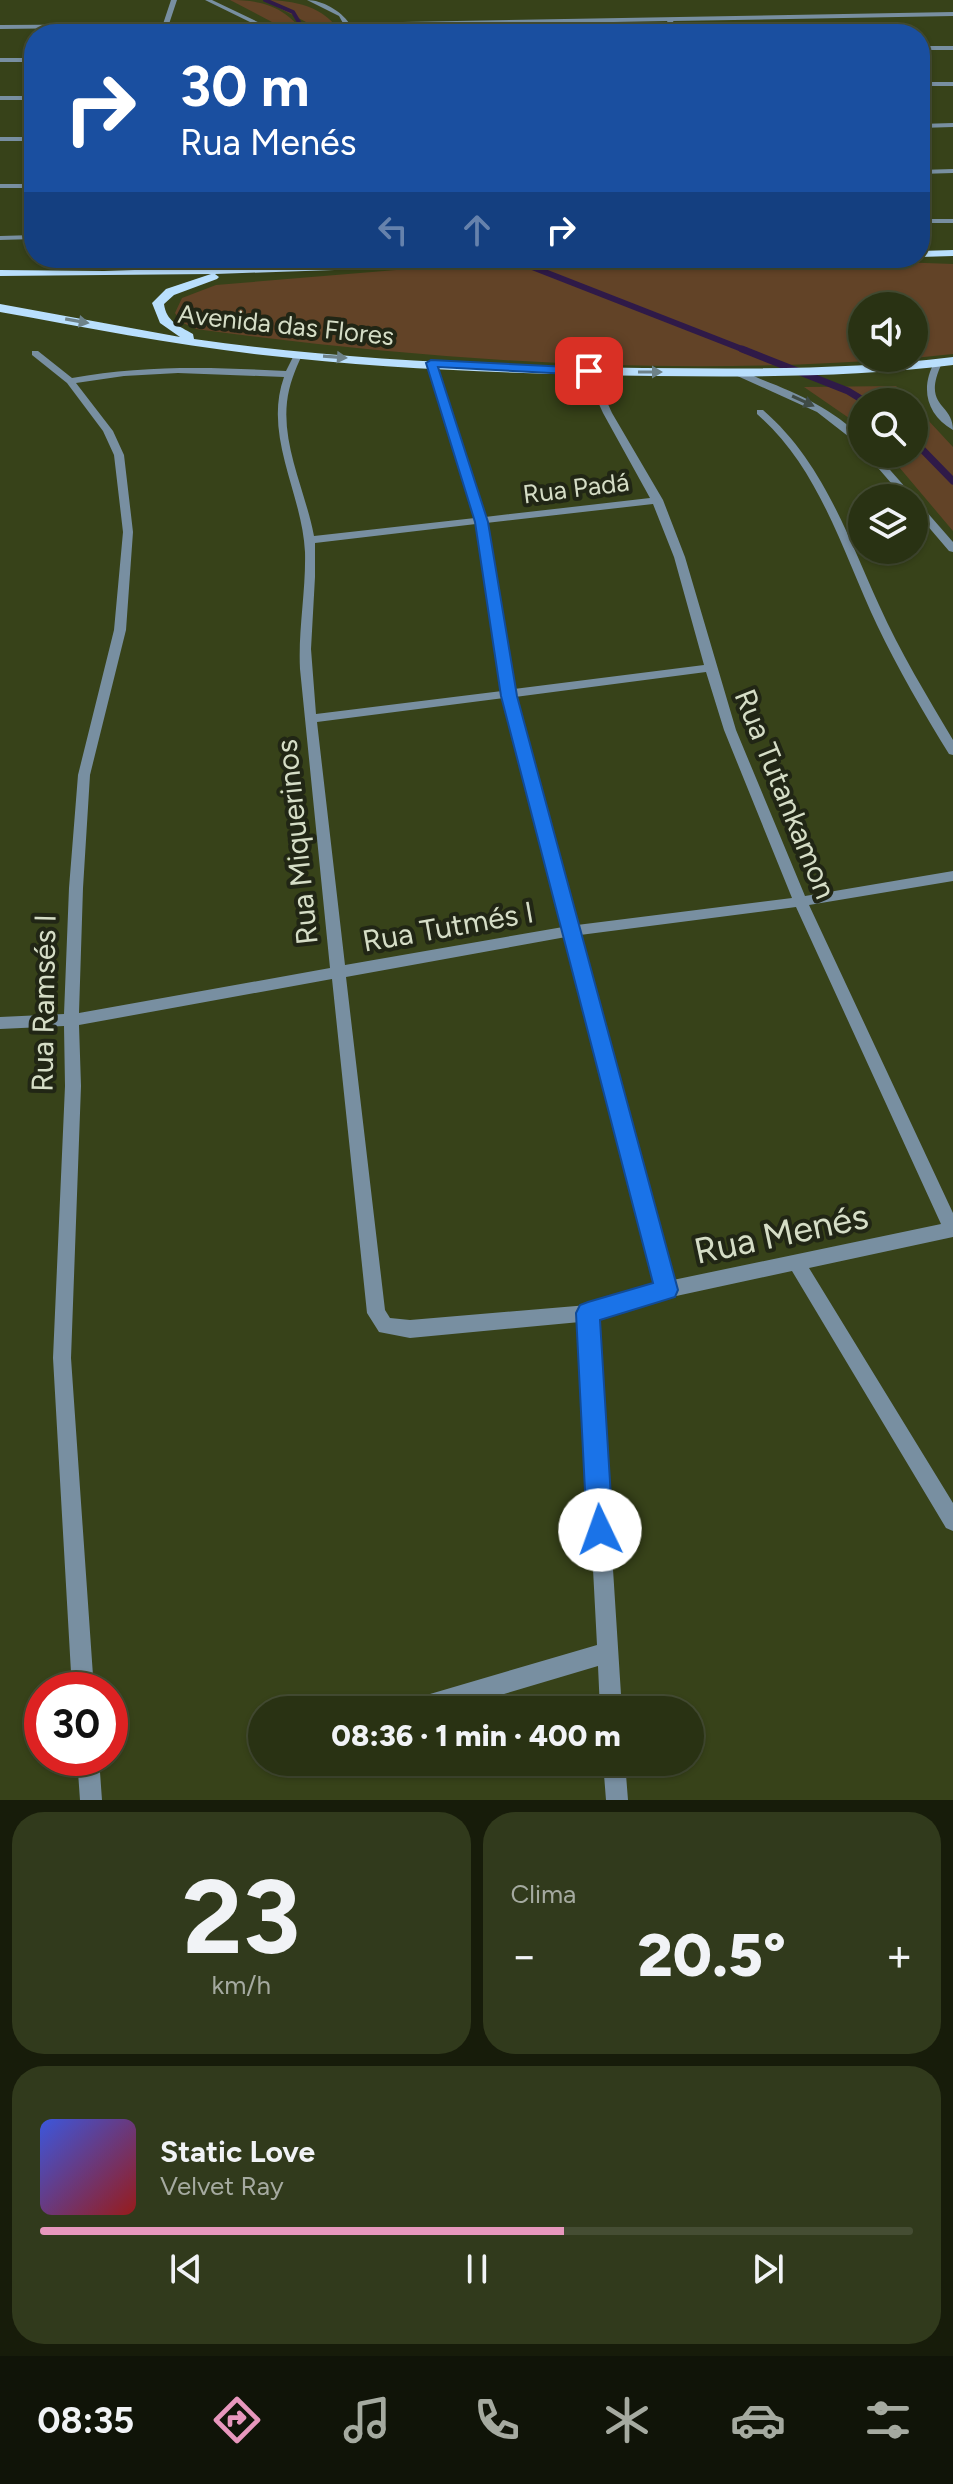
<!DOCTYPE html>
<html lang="pt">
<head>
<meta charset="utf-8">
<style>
	:root { --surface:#293213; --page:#313a1c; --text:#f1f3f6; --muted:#a5aaa0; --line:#454d33; --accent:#e797bd }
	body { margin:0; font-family:Figtree,sans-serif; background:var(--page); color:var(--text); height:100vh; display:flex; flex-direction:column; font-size:30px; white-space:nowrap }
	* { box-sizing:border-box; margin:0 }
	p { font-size:26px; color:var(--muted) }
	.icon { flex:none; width:44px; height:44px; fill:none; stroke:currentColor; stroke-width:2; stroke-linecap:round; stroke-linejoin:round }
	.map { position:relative; height:1800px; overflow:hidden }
	.side { display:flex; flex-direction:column; gap:12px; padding:12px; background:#171c0a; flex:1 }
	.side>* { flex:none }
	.hud { position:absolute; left:24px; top:24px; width:906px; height:244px; border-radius:32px; box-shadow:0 2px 6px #0004,0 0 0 2px var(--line); background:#1a4fa0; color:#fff; overflow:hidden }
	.tools { position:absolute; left:848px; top:292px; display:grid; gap:16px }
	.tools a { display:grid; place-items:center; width:80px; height:80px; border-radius:50%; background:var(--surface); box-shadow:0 2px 6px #0004,0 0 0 2px var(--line); font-size:40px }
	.speed { position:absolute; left:24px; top:1672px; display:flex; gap:16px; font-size:40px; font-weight:700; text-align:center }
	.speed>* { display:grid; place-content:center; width:104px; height:104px; border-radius:50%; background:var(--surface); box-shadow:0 2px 6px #0004,0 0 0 2px var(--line); line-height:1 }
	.speed .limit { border:12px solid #d22; background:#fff; color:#111 }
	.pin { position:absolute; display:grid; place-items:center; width:68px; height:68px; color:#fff; margin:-34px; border-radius:16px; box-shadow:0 4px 12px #0006 }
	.me { position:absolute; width:88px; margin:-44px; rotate:357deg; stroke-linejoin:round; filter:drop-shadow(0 0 6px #0008) }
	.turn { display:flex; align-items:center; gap:28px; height:168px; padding:0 24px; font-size:36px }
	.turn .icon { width:104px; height:104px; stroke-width:2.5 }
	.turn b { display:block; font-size:56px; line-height:68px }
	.lanes { display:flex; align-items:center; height:76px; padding:0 24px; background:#0003; justify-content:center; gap:40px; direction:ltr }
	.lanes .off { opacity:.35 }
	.big { font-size:60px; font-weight:800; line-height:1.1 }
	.side .tile { flex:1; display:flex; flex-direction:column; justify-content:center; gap:12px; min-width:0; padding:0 28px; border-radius:32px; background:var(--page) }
	.side .dial { align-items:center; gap:0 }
	.dial b { font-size:104px; line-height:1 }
	.song { display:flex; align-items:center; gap:24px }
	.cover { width:96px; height:96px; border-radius:12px; background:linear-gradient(135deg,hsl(230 70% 55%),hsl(0 70% 35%)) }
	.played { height:8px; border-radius:4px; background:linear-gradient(90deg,var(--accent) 60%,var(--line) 60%) }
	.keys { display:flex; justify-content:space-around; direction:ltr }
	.heat { display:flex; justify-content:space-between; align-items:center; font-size:44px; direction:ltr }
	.side .tiles { flex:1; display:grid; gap:12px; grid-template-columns:1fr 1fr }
	.tile:last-child { grid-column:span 2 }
	.trip { position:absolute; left:248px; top:1696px; width:456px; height:80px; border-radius:40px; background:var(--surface); box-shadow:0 2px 6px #0004,0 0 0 2px var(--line); font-weight:800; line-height:80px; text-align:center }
	.tabs { display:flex; height:128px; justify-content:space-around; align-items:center; background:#101408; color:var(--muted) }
	.tabs .icon { width:56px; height:56px }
	.tabs .on { color:var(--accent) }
	.tabs b { font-size:36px; color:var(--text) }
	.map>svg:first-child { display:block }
</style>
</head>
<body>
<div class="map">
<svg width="953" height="1800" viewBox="0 0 953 1800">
	<rect width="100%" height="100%" fill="#374219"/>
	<!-- green -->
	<path fill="#624327" d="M230 0C263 0 285 7 305 34H278L272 22Z
		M264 0C293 0 326 6 341 34H315L306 22Z
		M870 261 953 264V354L914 358V306H862V358H910C671 377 432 361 196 329L181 322 175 313 182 298 216 285 396 270Z
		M896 386 911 402H862V427L804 387Z
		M914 405 953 447V531L888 454H914Z"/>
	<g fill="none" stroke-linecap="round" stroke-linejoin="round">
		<!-- stream-far2 -->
		<path stroke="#2f1a48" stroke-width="4" d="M265 0 293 12 306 34"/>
		<!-- stream-far1 -->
		<path stroke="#2f1a48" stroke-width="6" d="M509 258 747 351"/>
		<!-- stream -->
		<path stroke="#2f1a48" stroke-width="7" d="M742 349 848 391 866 402
			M914 441 953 481"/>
		<!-- minor -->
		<path fill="#788fa1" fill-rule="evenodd" d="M171 0H177L169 24 252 23 205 0H212L262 24 270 34H264L258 27H168L166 34H160L162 27 0 29V25L163 24Z
			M307 0C322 0 341 11 349 23L953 12V16L673 21 679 34H673L667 21 351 27 355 34H349L339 16Z
			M920 46H953V50H920Z
			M0 58H34V62H0Z
			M920 82H953V86H920Z
			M0 96H34V100H0Z
			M953 123V127L920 128V124Z
			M0 137H34V141H0Z
			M953 169V173L920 174V170Z
			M0 184H34V188H0Z
			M920 219H953V223H920Z
			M34 235V239L0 240V236Z
			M343 258H355L330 267 326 265Z
			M32 351H38L72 378C143 365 214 367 286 371L295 353H301L302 355C295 370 289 385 287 402 282 447 306 493 314 536L475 518 427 363 431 360 435 363 485 517 650 498 603 413 584 371 592 369 612 413 663 500 685 557 736 730 805 896 953 871V881L809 905 953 1213V1237L809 1268 953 1503V1531L946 1528 792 1271 667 1298 597 1319 622 1710H600L598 1666 450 1710H402L405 1702 413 1699 597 1645 580 1322 410 1338 379 1332 367 1313 332 979 79 1025 81 1086 71 1358 94 1690H72L53 1358 65 1086 64 1026 0 1029V1017L64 1014 69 888 78 775 114 630 123 532 114 455 103 431 67 383 32 355ZM178 373 284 377C263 436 302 492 305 552 306 591 298 630 300 669L330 968 79 1013 83 888 90 775 126 630 133 532 124 455 113 431 76 383 124 376ZM653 504 674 557 704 665 514 689 486 523ZM476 524 502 691 316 714 311 649 315 577V543ZM706 672 724 730 792 898 577 925 515 697ZM504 698 563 927 345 965 317 722ZM796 907 941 1224 673 1280 580 935ZM566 937 657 1285 588 1305 410 1320 390 1318 385 1310 346 977Z
			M938 360 942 363C921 408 953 402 953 430 926 414 920 388 935 361Z
			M733 370C743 370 753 376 763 380 799 394 834 410 862 438V447L817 412 733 374Z
			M757 410H763C823 462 847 535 879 605 900 652 927 696 953 740V755L949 754C923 712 898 669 877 625 842 551 820 469 757 414Z
			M866 454H876L913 496 914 498H904Z
			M914 501 918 502 953 542V552L949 551 914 510Z
			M77 1758H99L102 1800H80Z
			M603 1762H625L628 1800H606Z"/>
		<!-- major -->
		<path fill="#b9dffd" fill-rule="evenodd" d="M953 250V256L920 257V251Z
			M495 258H607L601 261 215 274 219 277 217 279 174 295 164 304C166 321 179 326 193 334L194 339C343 360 493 366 643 368 747 369 850 370 953 357V365C854 377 756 377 656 376 525 374 394 370 263 355 175 345 88 328 0 312V304L180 337 160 323 152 303 166 289 211 274 0 276V270L104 271Z"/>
	</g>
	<!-- one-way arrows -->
	<defs><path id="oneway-solid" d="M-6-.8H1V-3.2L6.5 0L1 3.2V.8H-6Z" transform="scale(2)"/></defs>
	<g fill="#6d8289">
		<use href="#oneway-solid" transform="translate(77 321) rotate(10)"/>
		<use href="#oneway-solid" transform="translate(335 357) rotate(4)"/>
		<use href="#oneway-solid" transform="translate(650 372)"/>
	</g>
	<use fill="#3f4b46" href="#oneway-solid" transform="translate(803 401) rotate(25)"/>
	<!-- route -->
	<path fill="#1a73e8" stroke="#114b97" stroke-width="2" d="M431 360 589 368 594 371 589 375 438 367 488 522 517 696 678 1290 675 1297 600 1320 613 1530 609 1539 600 1543 591 1539 587 1530 576 1313 580 1305 588 1302 653 1283 501 696 475 522 426 363Z"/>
	<g text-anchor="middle" stroke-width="8" stroke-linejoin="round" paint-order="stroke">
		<!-- far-street labels -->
		<g font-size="26" fill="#d5ddc6" stroke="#212615">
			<text transform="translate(286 325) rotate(6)" y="9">Avenida das Flores</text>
			<text transform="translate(576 488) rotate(-7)" y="9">Rua Padá</text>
		</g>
		<!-- street labels -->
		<g font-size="30" fill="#d5ddc6" stroke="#212615">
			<text transform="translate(785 794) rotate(68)" y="10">Rua Tutankamon</text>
			<text transform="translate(297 842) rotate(-96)" y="10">Rua Miquerinos</text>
			<text transform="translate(448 927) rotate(-10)" y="10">Rua Tutmés I</text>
			<text transform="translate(44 1003) rotate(-89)" y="10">Rua Ramsés I</text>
		</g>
		<!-- near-street labels -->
		<g font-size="36" fill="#d5ddc6" stroke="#212615">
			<text transform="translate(781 1233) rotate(-12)" y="13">Rua Menés</text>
		</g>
	</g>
</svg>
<div class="tools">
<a><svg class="icon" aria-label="sound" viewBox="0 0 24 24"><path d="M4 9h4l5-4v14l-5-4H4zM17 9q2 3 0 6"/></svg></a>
<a><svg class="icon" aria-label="search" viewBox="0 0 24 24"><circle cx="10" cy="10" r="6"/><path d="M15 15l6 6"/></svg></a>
<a><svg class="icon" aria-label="layers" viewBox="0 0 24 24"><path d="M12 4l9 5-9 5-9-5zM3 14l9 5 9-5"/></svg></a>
</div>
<div class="speed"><div class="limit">30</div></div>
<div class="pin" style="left:589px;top:371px;background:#d93025"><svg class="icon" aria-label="arrive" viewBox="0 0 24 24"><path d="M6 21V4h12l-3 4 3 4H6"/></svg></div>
<svg class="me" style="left:600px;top:1530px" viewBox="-20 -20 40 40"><circle r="19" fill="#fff"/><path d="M0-13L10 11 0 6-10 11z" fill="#1a73e8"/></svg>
<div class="trip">08:36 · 1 min · 400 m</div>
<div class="hud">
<div class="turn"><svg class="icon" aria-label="right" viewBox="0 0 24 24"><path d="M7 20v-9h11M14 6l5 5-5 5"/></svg><div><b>30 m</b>Rua Menés</div></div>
<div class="lanes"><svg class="icon off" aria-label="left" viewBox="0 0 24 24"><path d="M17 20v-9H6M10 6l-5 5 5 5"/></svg><svg class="icon off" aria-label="ahead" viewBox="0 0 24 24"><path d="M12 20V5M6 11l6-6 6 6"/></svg><svg class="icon" aria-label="right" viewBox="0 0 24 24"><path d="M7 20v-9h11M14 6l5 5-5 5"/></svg></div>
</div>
</div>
<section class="side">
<div class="tiles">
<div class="tile dial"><b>23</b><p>km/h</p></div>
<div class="tile"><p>Clima</p>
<div class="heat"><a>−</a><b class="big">20.5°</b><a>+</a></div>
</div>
<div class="tile">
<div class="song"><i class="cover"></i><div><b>Static Love</b><p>Velvet Ray</p></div></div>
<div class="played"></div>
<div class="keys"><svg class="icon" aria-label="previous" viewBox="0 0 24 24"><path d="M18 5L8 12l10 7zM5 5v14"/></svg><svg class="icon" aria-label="pause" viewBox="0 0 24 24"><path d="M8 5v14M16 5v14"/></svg><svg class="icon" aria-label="next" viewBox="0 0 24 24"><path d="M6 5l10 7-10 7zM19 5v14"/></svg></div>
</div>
</div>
</section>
<nav class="tabs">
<b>08:35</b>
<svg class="icon on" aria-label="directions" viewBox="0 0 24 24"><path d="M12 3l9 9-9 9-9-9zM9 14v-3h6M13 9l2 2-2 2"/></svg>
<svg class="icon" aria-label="music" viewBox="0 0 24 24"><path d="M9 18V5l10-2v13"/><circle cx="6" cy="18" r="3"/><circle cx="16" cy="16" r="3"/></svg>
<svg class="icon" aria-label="phone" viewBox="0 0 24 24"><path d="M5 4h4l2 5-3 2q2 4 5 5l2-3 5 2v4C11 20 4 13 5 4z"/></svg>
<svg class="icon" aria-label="climate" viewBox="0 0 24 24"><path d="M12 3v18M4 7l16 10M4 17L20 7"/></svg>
<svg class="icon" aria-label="car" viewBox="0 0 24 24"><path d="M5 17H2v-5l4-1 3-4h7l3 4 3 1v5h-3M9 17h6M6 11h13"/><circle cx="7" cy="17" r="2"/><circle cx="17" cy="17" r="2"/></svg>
<svg class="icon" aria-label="filters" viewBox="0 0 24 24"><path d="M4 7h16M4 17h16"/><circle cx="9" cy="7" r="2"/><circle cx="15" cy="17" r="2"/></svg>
</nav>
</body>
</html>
